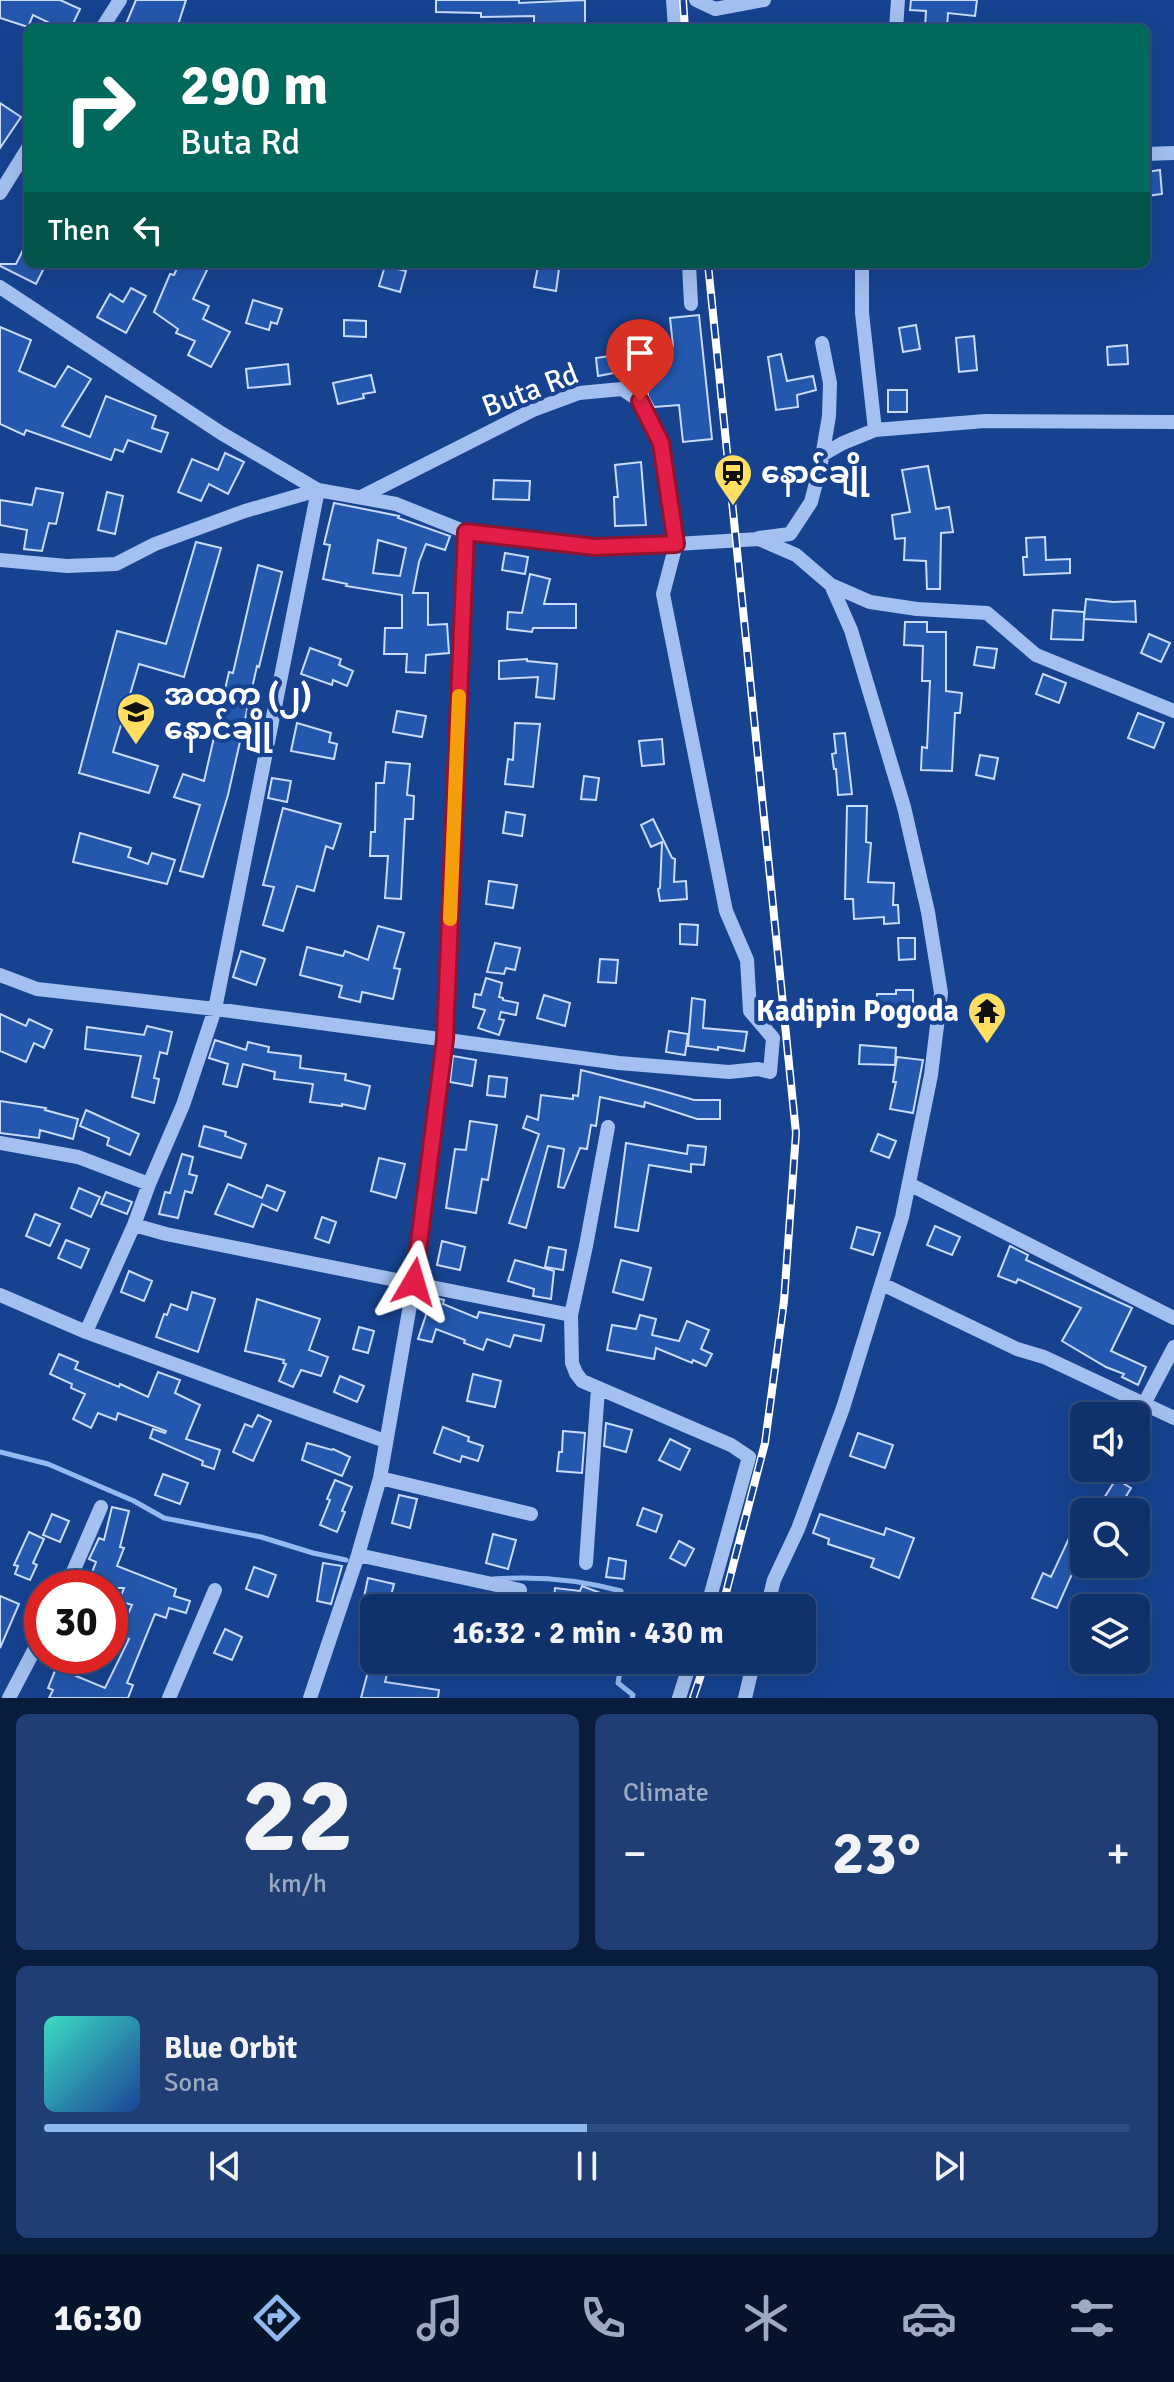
<!DOCTYPE html>
<html lang="en">
<head>
<meta charset="utf-8">
<style>
	:root { --surface:#10326c; --page:#1e3e74; --text:#f1f3f6; --muted:#9caac2; --line:#304d7f; --accent:#90b9f0 }
	body { margin:0; font-family:Signika,"Noto Sans Myanmar",sans-serif; background:var(--page); color:var(--text); height:100vh; display:flex; flex-direction:column; font-size:30px; white-space:nowrap }
	* { box-sizing:border-box; margin:0 }
	p { font-size:26px; color:var(--muted) }
	.icon { flex:none; width:44px; height:44px; fill:none; stroke:currentColor; stroke-width:2; stroke-linecap:round; stroke-linejoin:round }
	.map { position:relative; height:1698px; overflow:hidden }
	.panel { display:flex; flex-direction:column; gap:16px; padding:16px; background:#091c3b; flex:1 }
	.panel>* { flex:none }
	.top-card { position:absolute; left:24px; top:24px; width:1126px; height:244px; border-radius:12px; box-shadow:0 8px 32px #0002,0 0 0 2px var(--line); background:#00695c; color:#fff; overflow:hidden }
	.tools { position:absolute; left:1070px; top:1402px; display:grid; gap:16px }
	.tools a { display:grid; place-items:center; width:80px; height:80px; border-radius:12px; background:var(--surface); box-shadow:0 8px 32px #0002,0 0 0 2px var(--line); font-size:40px }
	.speed { position:absolute; left:24px; top:1570px; display:flex; gap:16px; font-size:40px; font-weight:700; text-align:center }
	.speed>* { display:grid; place-content:center; width:104px; height:104px; border-radius:50%; background:var(--surface); box-shadow:0 8px 32px #0002,0 0 0 2px var(--line); line-height:1 }
	.speed .limit { border:12px solid #d22; background:#fff; color:#111 }
	.pin { position:absolute; display:grid; place-items:center; width:68px; height:68px; color:#fff; margin:-82px -34px; border-radius:50% 50% 50% 0; rotate:-45deg; box-shadow:0 0 8px #0007 }
	.pin .icon { rotate:45deg }
	.me { position:absolute; width:88px; margin:-44px; rotate:7deg; stroke-linejoin:round; filter:drop-shadow(0 0 6px #0008) }
	.turn { display:flex; align-items:center; gap:28px; height:168px; padding:0 24px; font-size:36px }
	.turn .icon { width:104px; height:104px; stroke-width:2.5 }
	.turn b { display:block; font-size:56px; line-height:68px }
	.then { display:flex; align-items:center; height:76px; padding:0 24px; background:#0003; gap:16px; font-size:30px }
	.big { font-size:60px; font-weight:800; line-height:1.1 }
	.panel .card { flex:1; display:flex; flex-direction:column; justify-content:center; gap:12px; min-width:0; padding:0 28px; border-radius:12px; background:var(--page) }
	.panel .dial { align-items:center; gap:0 }
	.dial b { font-size:104px; line-height:1 }
	.song { display:flex; align-items:center; gap:24px }
	.cover { width:96px; height:96px; border-radius:12px; background:linear-gradient(135deg,hsl(170 70% 55%),hsl(220 70% 35%)) }
	.played { height:8px; border-radius:4px; background:linear-gradient(90deg,var(--accent) 50%,var(--line) 50%) }
	.keys { display:flex; justify-content:space-around; direction:ltr }
	.heat { display:flex; justify-content:space-between; align-items:center; font-size:44px; direction:ltr }
	.panel .tiles { flex:1; display:grid; gap:16px; grid-template-columns:1fr 1fr }
	.card:last-child { grid-column:span 2 }
	.trip { position:absolute; left:360px; top:1594px; width:456px; height:80px; border-radius:12px; background:var(--surface); box-shadow:0 8px 32px #0002,0 0 0 2px var(--line); font-weight:800; line-height:80px; text-align:center }
	.tabs { display:flex; height:128px; justify-content:space-around; align-items:center; background:#06142b; color:var(--muted) }
	.tabs .icon { width:56px; height:56px }
	.tabs .active { color:var(--accent) }
	.tabs b { font-size:36px; color:var(--text) }
	.map>svg:first-child { display:block }
</style>
</head>
<body>
<div class="map">
<svg width="1174" height="1698" viewBox="0 0 1174 1698">
	<rect width="100%" height="100%" fill="#164290"/>
	<g fill="none" stroke-linecap="round" stroke-linejoin="round">
		<!-- stream -->
		<path stroke="#95b9f3" stroke-width="5" d="M0 1452 48 1464 134 1501 164 1518 261 1537 313 1553 346 1560
			M493 1579C535 1576 581 1580 621 1591L622 1608
			M622 1660 618 1683 633 1695 632 1698"/>
	</g>
	<!-- building -->
	<path fill="#2457ae" stroke="#c9dcfb" stroke-width="2" fill-rule="evenodd" d="M0 0H60L80 9 71 28H60L33 15 28 27 0 18Z
		M136 0H186L177 28H137L126 24Z
		M436 0H519V3L585 0V23L534 25V16L481 17V13L436 12Z
		M911 0H977L975 16 948 13 947 28H925L926 11 910 10Z
		M0 103 21 117 0 148Z
		M1160 170 1162 194 1146 196V172Z
		M28 240V264H46L36 284 0 266V264H16Z
		M179 264H210L193 299 209 306 203 319 230 332 211 367 188 355 195 341 176 333 178 329 154 312 170 274 174 275Z
		M385 266 406 271 400 292 379 286Z
		M538 266 559 269 556 291 534 287Z
		M131 288 146 296 126 333 97 317 110 294 123 302Z
		M253 300 282 309 277 324 271 322 269 330 246 323Z
		M699 315 712 439 683 442 679 405 654 407 648 396 647 378H654L650 350 673 346 670 318Z
		M344 320 366 321V337L344 336Z
		M916 325 920 349 903 352 899 328Z
		M0 327 31 340 19 371 55 387 68 366 91 379 62 426 90 437 106 396 156 416 152 428 168 433 161 452 128 440 123 452 115 449 111 460 26 430 24 435 0 424Z
		M974 336 977 370 959 372 956 338Z
		M1127 345 1128 364 1108 365 1107 347Z
		M781 354 787 381 813 376 816 390 797 395 798 407 776 410 768 357Z
		M616 355 619 372 598 376 596 358Z
		M288 364 290 384 248 388 246 369Z
		M371 375 375 392 363 394 364 398 338 404 333 383Z
		M888 390H907V412H888Z
		M225 453 244 462 228 494 209 484 201 501 178 492 192 459 218 470Z
		M641 462 646 525 615 526 614 497H618L615 465Z
		M928 466 936 509 949 507 953 532 941 533 940 589H927L926 561 904 560 905 538 895 539 892 515 910 512 902 470Z
		M494 480 530 481 529 500 493 499Z
		M36 488 63 493 56 524 49 523 42 551 24 549 27 530 0 525V500L32 505Z
		M107 492 123 496 115 534 98 530Z
		M334 503 399 516 398 518 450 536 445 550 426 544 419 562 413 593H428V625L447 624 449 653 426 655 425 673 406 672 407 654H384L385 628H402V595L346 586 347 584 323 579 330 545 324 544ZM378 540 406 548 400 576 373 573Z
		M1045 537 1046 560 1070 559V573L1024 575 1023 557H1027L1026 538Z
		M196 542 221 548 184 677 139 664 113 752 158 766 149 793 79 773 117 631 166 644Z
		M505 553 528 557 525 574 502 570Z
		M258 565 282 572 259 667 257 666 228 795 203 877 180 871 200 805 174 797 183 774 204 781 229 672 233 673Z
		M530 574 550 579 544 604H576V628H533L532 632 507 629 508 612 522 613Z
		M1086 599 1113 602 1135 601 1136 622 1084 619 1083 640 1051 639 1053 610 1084 612V618Z
		M905 622H927V632H946V691L962 693 960 713H955L952 771 921 770 922 747 927 748 930 681H922L923 646 904 645Z
		M1149 634 1170 643 1161 662 1141 653Z
		M977 647 997 649 994 668 974 665Z
		M310 648 341 659 339 665 353 671 347 686 333 680 332 685 301 674Z
		M527 659V661L557 664 554 699 536 697 538 677 499 679V661Z
		M1043 674 1066 683 1059 703 1036 694Z
		M397 711 426 716 422 737 393 732Z
		M1138 713 1164 723 1154 748 1128 738Z
		M297 723 331 733 329 742 337 744 334 759 291 751Z
		M515 723 540 724 533 787 505 784 508 759 513 760Z
		M845 733 852 794 838 795 836 769H834L832 754 836 753 834 734Z
		M662 739 664 764 642 766 639 741Z
		M980 755 998 758 994 779 976 775Z
		M386 762 410 764 407 795 414 796 413 819H405L401 899 385 898 388 856H370L371 832H375L376 783H384Z
		M584 776 599 778 596 800 581 799Z
		M272 778 291 781 287 802 268 798Z
		M847 806H867L866 842 871 843 868 882 894 883 893 905H898L899 923 884 924V917L854 919 853 899H845Z
		M283 808 341 824 333 849 326 846 314 891 297 886 283 931 263 925 274 887 263 885Z
		M506 812 525 815 522 836 503 833Z
		M653 819 672 858 675 859 674 882 686 881 687 899 660 901 658 889 660 888 662 842 651 847 641 825Z
		M80 833 131 848 128 857 148 864 152 853 175 860 167 884 73 862Z
		M489 881 517 885 513 908 486 904Z
		M680 924 698 925 697 945 680 944Z
		M378 926 404 933 394 968 400 969 393 999 362 992 360 1002 339 997 342 986 300 975 307 947 343 956 345 951 368 960Z
		M898 938H915V959L899 960Z
		M495 943 520 948 515 970 506 968 504 974 487 972Z
		M241 951 265 959 256 985 233 977Z
		M600 959 618 960 616 983 598 982Z
		M486 978 502 983 499 997 503 998V1000L518 1003 516 1015 501 1012 499 1019 504 1020 499 1035 478 1028 485 1010 473 1007 475 994 481 995Z
		M896 990H913V1017H895L896 1012 876 1011 877 994H896Z
		M544 995 570 1003 565 1026 537 1018Z
		M692 998 705 1000 703 1028 747 1032 744 1051 718 1047V1050L688 1046Z
		M0 1014 26 1026 29 1019 52 1030 44 1048 34 1043 26 1062 0 1051Z
		M147 1026 172 1032 167 1054 160 1052 154 1078 159 1079 154 1103 132 1097 141 1056 85 1049 87 1027 144 1035Z
		M669 1031 688 1034 685 1055 666 1052Z
		M215 1040 246 1050 248 1042 269 1047 268 1052 301 1056 300 1068 346 1074 345 1080 370 1086 365 1109 342 1104V1106L310 1102 313 1084 274 1079 275 1072 243 1064 237 1087 223 1084 228 1064 209 1058Z
		M860 1045 896 1048 895 1065 859 1064Z
		M453 1056 476 1060 472 1086 450 1082Z
		M897 1057 923 1060 913 1113 890 1109 896 1082H893Z
		M581 1070 663 1091 694 1100H720V1119H697L645 1102 644 1107 600 1097 596 1126 591 1125 587 1149 580 1148 564 1188 558 1187 564 1149 548 1146 526 1228 509 1223 539 1134 523 1128 527 1116 538 1120 541 1095 573 1099V1095L578 1096Z
		M489 1076 507 1078 505 1097 487 1095Z
		M0 1101 46 1108 45 1110 78 1119 73 1139 40 1130 39 1138 0 1133Z
		M86 1110 139 1134 130 1155 107 1145 109 1138 80 1126Z
		M470 1121 497 1125 488 1180 482 1179 476 1213 446 1208 455 1149 466 1150Z
		M204 1126 226 1132 225 1136 246 1144 241 1158 199 1146Z
		M878 1134 896 1141 889 1158 871 1151Z
		M626 1143 687 1154 688 1145 706 1147 704 1165 691 1164V1172L649 1165 638 1231 615 1227Z
		M182 1154 193 1157 189 1174 197 1176 192 1193 185 1191 178 1218 159 1214 165 1192 170 1193Z
		M379 1158 405 1164 396 1198 371 1191Z
		M228 1184 262 1198 267 1185 285 1192 277 1211 262 1204 253 1227 215 1214Z
		M79 1188 100 1197 91 1217 71 1208Z
		M106 1192 132 1202 127 1214 101 1204Z
		M35 1214 60 1224 50 1246 26 1236Z
		M322 1217 336 1222 329 1243 315 1238Z
		M935 1226 960 1237 952 1255 927 1245Z
		M857 1227 880 1233 873 1255 851 1248Z
		M66 1240 89 1249 81 1268 58 1258Z
		M442 1241 465 1247 460 1270 437 1265Z
		M1010 1246 1028 1255 1026 1260 1132 1308 1111 1351 1146 1367 1138 1385 1122 1377 1124 1374 1106 1367 1062 1341 1081 1308 1018 1279 1016 1283 998 1276Z
		M549 1247 566 1250 563 1270 545 1267Z
		M515 1260 554 1271 551 1299 533 1296 534 1289 508 1281Z
		M621 1260 651 1268 643 1300 613 1292Z
		M129 1271 152 1281 144 1301 121 1292Z
		M192 1292 215 1299 198 1352 156 1337 164 1314 167 1315 171 1304 187 1310Z
		M432 1297 444 1300 443 1304 477 1318 479 1312 544 1325 541 1341 514 1335 510 1347 487 1339 483 1350 464 1343 465 1340 436 1329 432 1342 418 1339Z
		M257 1299 320 1319 309 1350 328 1357 321 1376 301 1370 293 1387 279 1381 286 1364 283 1363 284 1360 245 1351Z
		M640 1315 656 1319 652 1335 679 1341 687 1321 709 1330 701 1349 712 1354 706 1366 693 1360 692 1363 656 1348 654 1359 607 1350 612 1325 636 1329Z
		M359 1327 374 1331 368 1353 353 1349Z
		M59 1354 78 1362 75 1369 119 1387 120 1384 148 1397 158 1372 180 1380 175 1393 200 1405 186 1439 220 1450 214 1469 202 1465 203 1461 150 1438 153 1429 165 1433 166 1431 118 1413 116 1420 98 1413 91 1428 73 1419 85 1394 71 1388 72 1384 50 1374Z
		M473 1374 501 1381 495 1407 467 1401Z
		M340 1376 364 1386 357 1402 334 1392Z
		M258 1415 271 1421 253 1461 233 1452 245 1424 252 1427Z
		M606 1423 632 1430 626 1452 604 1446Z
		M443 1427 469 1437 468 1441 483 1446 478 1461 462 1456 460 1462 434 1453Z
		M563 1431 585 1433 582 1473 557 1471 559 1452H562Z
		M858 1433 893 1445 885 1468 850 1456Z
		M670 1439 690 1449 680 1470 659 1460Z
		M307 1443 332 1450 333 1449 350 1457 342 1476 302 1460Z
		M163 1474 188 1483 180 1504 155 1495Z
		M1116 1479 1131 1488 1119 1508 1104 1498Z
		M335 1480 352 1487 342 1511 345 1512 337 1532 320 1525 330 1500 327 1499Z
		M399 1495 417 1499 410 1528 392 1523Z
		M1084 1506V1560L1080 1569 1075 1567 1057 1608 1032 1598 1043 1573 1051 1577Z
		M112 1507 129 1511 120 1547 124 1548 117 1566 176 1589 174 1596 190 1601 186 1613 169 1608 166 1618 155 1614 127 1683 133 1685 128 1698H49L53 1690 48 1688 61 1656H85L76 1676 105 1688 129 1639 119 1635 132 1605 119 1601 124 1588H86L96 1562 89 1559 99 1538 104 1540Z
		M643 1508 662 1515 656 1532 637 1525Z
		M52 1514 69 1521 60 1542 43 1535Z
		M820 1514 884 1535 886 1528 914 1538 899 1578 871 1567 874 1559 828 1544 829 1539 813 1533Z
		M29 1532 44 1539 33 1563 37 1565 30 1580 15 1574 18 1566 14 1565Z
		M493 1534 516 1540 508 1569 486 1563Z
		M679 1541 694 1549 685 1566 670 1558Z
		M609 1558 626 1561 624 1579 606 1577Z
		M323 1563 342 1566 331 1604 317 1601Z
		M254 1567 276 1575 268 1597 246 1589Z
		M368 1578 394 1584 388 1607 363 1602Z
		M582 1586 603 1594V1608H553L555 1588 580 1591Z
		M0 1596 19 1604 0 1648Z
		M225 1629 242 1637 232 1660 214 1653Z
		M371 1660H391L385 1682 439 1690 438 1698H361Z"/>
	<g fill="none" stroke-linecap="round" stroke-linejoin="round">
		<!-- minor -->
		<path stroke="#a3c0f0" stroke-width="14" d="M673 0 675 28
			M696 0 715 9 764 0
			M102 28 120 0
			M896 28 898 0
			M1146 154 1174 153
			M0 193 28 148
			M689 264 691 304
			M862 264V313L875 430
			M0 287 221 433 318 490 396 504 466 532 595 547 676 544 759 539 796 555 831 585 851 630 904 807 928 912 941 993 931 1075 902 1217 843 1408 798 1529 774 1580 767 1608
			M822 455 843 443 875 430 985 421 1174 422
			M759 538 790 534 811 502 821 463 829 416 830 383 822 343
			M0 560 67 566 116 564 155 544 245 511 318 490 215 1009 183 1105 149 1184 134 1225 86 1332
			M831 585 870 602 917 609 987 613 1036 655 1174 711
			M0 975 37 989 215 1009 619 1063 729 1072 758 1069 770 1072 773 1038 750 1011 747 960 726 911 663 594 676 544 661 443 640 401 622 389 579 393 533 410 361 497
			M608 1127 586 1246 571 1315 572 1363 576 1373 582 1381 731 1445 749 1457 707 1608
			M0 1143 78 1157 149 1184
			M909 1184 1174 1318
			M134 1225 166 1234 571 1315
			M882 1284 1017 1349 1044 1357 1174 1418
			M0 1295 86 1332 385 1441
			M1144 1404 1174 1347
			M380 1478 531 1514
			M358 1555 520 1590
			M586 1563 598 1388
			M66 1588 101 1507
			M9 1698 42 1635
			M169 1698 215 1590
			M310 1698 358 1555 380 1478 414 1282 445 1039 466 532
			M679 1698 691 1660
			M745 1698 754 1660"/>
		<defs>
			<path id="rail" d="M683 0 685 28
				M708 264 796 1133 784 1301 765 1443 722 1608
				M693 1698 706 1660"/>
		</defs>
		<!-- rail casing -->
		<use href="#rail" stroke="#fff" stroke-width="8"/>
		<!-- rail -->
		<use href="#rail" stroke="#164290" stroke-width="5" stroke-dasharray="15" stroke-linecap="butt"/>
	</g>
	<g fill="none" stroke-linecap="round" stroke-linejoin="round">
		<defs>
			<path id="route" d="M414 1282 445 1039 466 532 595 547 676 544 661 443 640 401"/>
		</defs>
		<!-- route casing -->
		<use href="#route" stroke="#92132f" stroke-width="20"/>
		<!-- route -->
		<use href="#route" stroke="#e11d48" stroke-width="14"/>
		<!-- slow -->
		<path stroke="#f59e0b" stroke-width="14" d="M450 919 459 696"/>
	</g>
	<!-- icons -->
	<defs>
		<symbol id="station-pin" viewBox="-11 -11 22 30"><path d="M0 17L-7.5 6A9.5 9.5 0 1 1 7.5 6Z" fill="#ffde62" stroke="#164290"/><path d="M-3-6H3Q5-6 5-4V2Q5 4 3 4L4.5 6H3L1.5 4h-3L-3 6H-4.5L-3 4Q-5 4-5 2V-4Q-5-6-3-6ZM-3.5-4v3h7v-3ZM-3.5 1v1.5H-2V1ZM2 1v1.5H3.5V1Z" fill="#111"/></symbol>
		<symbol id="school-pin" viewBox="-11 -11 22 30"><path d="M0 17L-7.5 6A9.5 9.5 0 1 1 7.5 6Z" fill="#ffde62" stroke="#164290"/><path d="M0-5L7-2L0 1L-7-2ZM-4 1L0 2.5L4 1V4Q0 6-4 4Z" fill="#111"/></symbol>
		<symbol id="temple-pin" viewBox="-11 -11 22 30"><path d="M0 17L-7.5 6A9.5 9.5 0 1 1 7.5 6Z" fill="#ffde62" stroke="#164290"/><path d="M0-6L5-2H3V0L6.5 2.5H4V6H1.5V3h-3V6H-4V2.5H-6.5L-3 0V-2H-5Z" fill="#111"/></symbol>
	</defs>
	<g fill-rule="evenodd">
		<use href="#station-pin" x="711" y="451" width="44" height="60"/>
		<use href="#school-pin" x="114" y="690" width="44" height="60"/>
		<use href="#temple-pin" x="965" y="989" width="44" height="60"/>
	</g>
	<g text-anchor="middle" stroke-width="8" stroke-linejoin="round" paint-order="stroke">
		<!-- street labels -->
		<g font-size="30" fill="#fff" stroke="#164290">
			<text transform="translate(530 390) rotate(-21)" y="10">Buta Rd</text>
		</g>
		<!-- poi labels -->
		<g font-size="30" font-weight="bold" fill="#fff" stroke="#164290" text-anchor="start">
			<text x="761" y="483">နောင်ချို</text>
			<text x="164" y="705">အထက (၂)<tspan x="164" dy="34">နောင်ချို</tspan></text>
			<text x="959" y="1021" text-anchor="end">Kadipin Pogoda</text>
		</g>
	</g>
</svg>
<div class="tools">
<a><svg class="icon" aria-label="sound" viewBox="0 0 24 24"><path d="M4 9h4l5-4v14l-5-4H4zM17 9q2 3 0 6"/></svg></a>
<a><svg class="icon" aria-label="search" viewBox="0 0 24 24"><circle cx="10" cy="10" r="6"/><path d="M15 15l6 6"/></svg></a>
<a><svg class="icon" aria-label="layers" viewBox="0 0 24 24"><path d="M12 4l9 5-9 5-9-5zM3 14l9 5 9-5"/></svg></a>
</div>
<div class="speed"><div class="limit">30</div></div>
<div class="pin" style="left:640px;top:401px;background:#d93025"><svg class="icon" aria-label="arrive" viewBox="0 0 24 24"><path d="M6 21V4h12l-3 4 3 4H6"/></svg></div>
<svg class="me" style="left:414px;top:1282px" viewBox="-20 -20 40 40"><path d="M0-17L14 15 0 8-14 15z" fill="#e11d48" stroke="#fff" stroke-width="4"/></svg>
<div class="trip">16:32 · 2 min · 430 m</div>
<div class="top-card">
<div class="turn"><svg class="icon" aria-label="right" viewBox="0 0 24 24"><path d="M7 20v-9h11M14 6l5 5-5 5"/></svg><div><b>290 m</b>Buta Rd</div></div>
<div class="then">Then<svg class="icon" aria-label="left" viewBox="0 0 24 24"><path d="M17 20v-9H6M10 6l-5 5 5 5"/></svg></div>
</div>
</div>
<section class="panel">
<div class="tiles">
<div class="card dial"><b>22</b><p>km/h</p></div>
<div class="card"><p>Climate</p>
<div class="heat"><a>−</a><b class="big">23°</b><a>+</a></div>
</div>
<div class="card">
<div class="song"><i class="cover"></i><div><b>Blue Orbit</b><p>Sona</p></div></div>
<div class="played"></div>
<div class="keys"><svg class="icon" aria-label="previous" viewBox="0 0 24 24"><path d="M18 5L8 12l10 7zM5 5v14"/></svg><svg class="icon" aria-label="pause" viewBox="0 0 24 24"><path d="M8 5v14M16 5v14"/></svg><svg class="icon" aria-label="next" viewBox="0 0 24 24"><path d="M6 5l10 7-10 7zM19 5v14"/></svg></div>
</div>
</div>
</section>
<nav class="tabs">
<b>16:30</b>
<svg class="icon active" aria-label="directions" viewBox="0 0 24 24"><path d="M12 3l9 9-9 9-9-9zM9 14v-3h6M13 9l2 2-2 2"/></svg>
<svg class="icon" aria-label="music" viewBox="0 0 24 24"><path d="M9 18V5l10-2v13"/><circle cx="6" cy="18" r="3"/><circle cx="16" cy="16" r="3"/></svg>
<svg class="icon" aria-label="phone" viewBox="0 0 24 24"><path d="M5 4h4l2 5-3 2q2 4 5 5l2-3 5 2v4C11 20 4 13 5 4z"/></svg>
<svg class="icon" aria-label="climate" viewBox="0 0 24 24"><path d="M12 3v18M4 7l16 10M4 17L20 7"/></svg>
<svg class="icon" aria-label="car" viewBox="0 0 24 24"><path d="M5 17H2v-5l4-1 3-4h7l3 4 3 1v5h-3M9 17h6M6 11h13"/><circle cx="7" cy="17" r="2"/><circle cx="17" cy="17" r="2"/></svg>
<svg class="icon" aria-label="filters" viewBox="0 0 24 24"><path d="M4 7h16M4 17h16"/><circle cx="9" cy="7" r="2"/><circle cx="15" cy="17" r="2"/></svg>
</nav>
</body>
</html>
